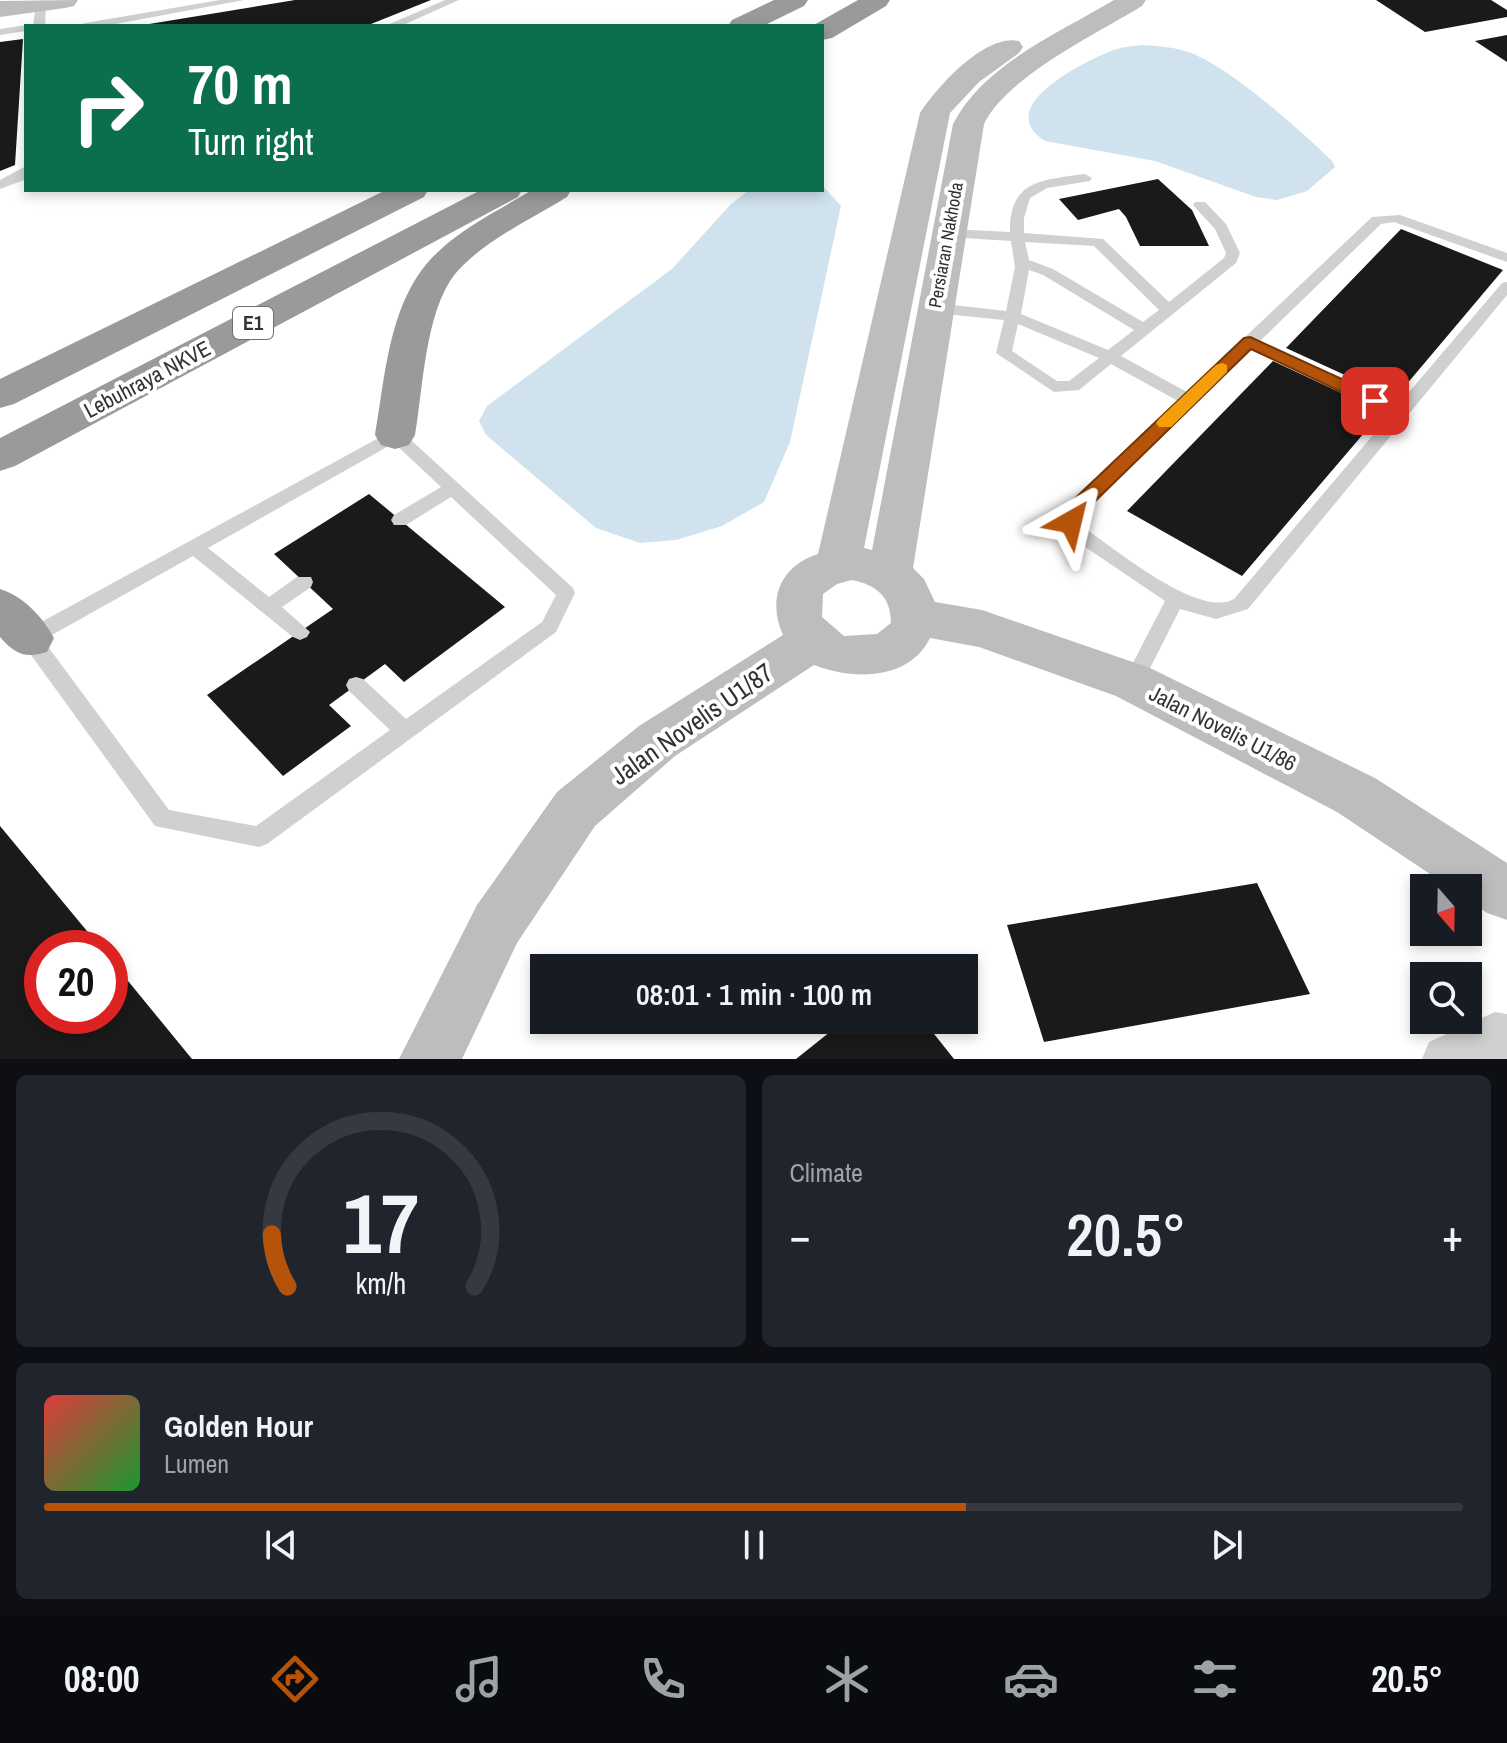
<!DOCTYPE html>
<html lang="en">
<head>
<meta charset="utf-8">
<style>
	:root { --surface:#171b24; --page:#20242c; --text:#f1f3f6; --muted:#9ea1a6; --line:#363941; --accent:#b45309 }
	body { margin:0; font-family:"Archivo Narrow",sans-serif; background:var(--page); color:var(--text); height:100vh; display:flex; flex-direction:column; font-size:30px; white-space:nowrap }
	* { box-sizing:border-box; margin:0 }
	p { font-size:26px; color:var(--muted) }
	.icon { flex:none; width:44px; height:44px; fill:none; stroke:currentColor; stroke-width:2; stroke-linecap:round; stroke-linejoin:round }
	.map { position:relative; height:1059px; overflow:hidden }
	.details { display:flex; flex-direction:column; gap:16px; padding:16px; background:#0d0f14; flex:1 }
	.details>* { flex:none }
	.guide { position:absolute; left:24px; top:24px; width:800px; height:168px; border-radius:0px; box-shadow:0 4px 12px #0003; background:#0b6e4f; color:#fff; overflow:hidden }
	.needle { width:52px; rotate:160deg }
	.tools { position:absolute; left:1410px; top:874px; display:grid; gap:16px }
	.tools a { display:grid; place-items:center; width:72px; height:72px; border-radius:0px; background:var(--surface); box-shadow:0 4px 12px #0003; font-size:40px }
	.speed { position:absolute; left:24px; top:930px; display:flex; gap:16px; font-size:40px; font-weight:700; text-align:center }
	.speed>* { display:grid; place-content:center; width:104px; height:104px; border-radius:50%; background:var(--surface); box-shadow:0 4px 12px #0003; line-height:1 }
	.speed .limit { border:12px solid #d22; background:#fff; color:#111 }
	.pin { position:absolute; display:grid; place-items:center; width:68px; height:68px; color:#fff; margin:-34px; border-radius:16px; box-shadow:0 4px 12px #0006 }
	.me { position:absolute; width:88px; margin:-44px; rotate:37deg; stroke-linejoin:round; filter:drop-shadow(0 0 6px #0008) }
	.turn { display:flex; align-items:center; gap:28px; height:168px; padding:0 32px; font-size:36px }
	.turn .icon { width:104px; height:104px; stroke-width:2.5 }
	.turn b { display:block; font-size:56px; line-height:68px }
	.big { font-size:60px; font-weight:600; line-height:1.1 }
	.details .tile { flex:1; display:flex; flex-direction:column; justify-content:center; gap:12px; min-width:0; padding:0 28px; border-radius:12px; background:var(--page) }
	.details .dial { align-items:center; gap:0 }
	.dial svg { height:208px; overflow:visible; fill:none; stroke:var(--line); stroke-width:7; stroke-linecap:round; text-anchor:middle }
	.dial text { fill:var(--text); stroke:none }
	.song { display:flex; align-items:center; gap:24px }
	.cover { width:96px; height:96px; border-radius:12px; background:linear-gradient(135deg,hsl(0 70% 55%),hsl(130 70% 35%)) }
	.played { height:8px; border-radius:4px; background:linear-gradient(90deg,var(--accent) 65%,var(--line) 65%) }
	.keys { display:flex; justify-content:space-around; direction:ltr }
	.heat { display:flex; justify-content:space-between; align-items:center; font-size:44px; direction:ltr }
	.details .tiles { flex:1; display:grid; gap:16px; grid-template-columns:1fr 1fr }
	.tile:last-child { grid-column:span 2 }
	.trip { position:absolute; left:530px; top:954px; width:448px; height:80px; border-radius:0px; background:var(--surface); box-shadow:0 4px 12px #0003; font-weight:600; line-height:80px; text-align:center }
	.tabs { display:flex; height:128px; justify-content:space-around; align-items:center; background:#090b0e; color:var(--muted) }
	.tabs .icon { width:56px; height:56px }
	.tabs .current { color:var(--accent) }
	.tabs b { font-size:36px; color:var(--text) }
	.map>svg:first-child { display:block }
</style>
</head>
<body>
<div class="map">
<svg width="1507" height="1059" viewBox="0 0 1507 1059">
	<rect width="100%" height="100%" fill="#fff"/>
	<!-- water -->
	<path fill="#cfe2ee" d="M1142 45C1158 46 1175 47 1191 53 1232 69 1299 129 1332 161L1335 167 1307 191 1277 200 1256 197 1155 161 1045 141C992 108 1081 63 1111 51 1121 47 1132 46 1142 45Z
		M822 185 841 206 790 442 764 502 722 526 676 540 640 543 596 528 486 435 479 421 487 406 672 269 731 204 748 191 822 190Z"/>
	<!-- building -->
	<path fill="#1a1a1a" d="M295 0H431L366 26H137Z
		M1376 0H1491L1507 10V17L1425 32Z
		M1507 35V62L1475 41Z
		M23 39 15 165 0 171V42Z
		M1158 179 1192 210 1209 246H1140L1126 217 1119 209 1078 220 1059 199Z
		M1401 229 1503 270 1395 398 1286 348Z
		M1273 361 1382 412 1242 576 1127 511Z
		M369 494 505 607 404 682 385 664 329 705 351 726 283 776 207 695 333 609 274 554Z
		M0 826 101 948H42V1016H110V959L192 1059H0Z
		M1257 883 1310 994 1044 1042 1007 925Z
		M845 1020H923L954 1059H796Z"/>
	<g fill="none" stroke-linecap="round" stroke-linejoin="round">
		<!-- lane -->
		<path fill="#d0d0d0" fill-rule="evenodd" d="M42 0 46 3 45 26H33L36 3Z
			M220 0H244L105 26H79L85 23Z
			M445 0H459L401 26H385Z
			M26 25 30 26H26V31L0 35V29Z
			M26 166 24 180 0 189V180Z
			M1085 174 1092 178 1090 181 1047 188 1030 198 1024 218V233L1103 239 1169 302 1224 258 1226 253 1215 229 1193 205 1195 202H1205L1226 224 1240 253 1236 263 1121 356 1187 392 1372 217 1400 215 1507 253V262L1394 222 1381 224 1260 341 1398 405 1502 283 1507 282V295L1248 609 1216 619 1180 609 1140 688 1133 690 1126 688 1123 682 1165 601 1072 538 1062 522 1068 505 1178 401 1111 364 1079 390 1054 392 996 353 1004 320 935 313 927 308 935 303 1006 311 1015 267 1011 241 948 237 941 233 948 229 1010 232C1009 180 1042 180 1085 174ZM1025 242 1094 246 1159 310 1143 322 1053 269 1029 260ZM1029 270 1043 275 1134 330 1108 350 1021 314ZM1018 324 1099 358 1069 381H1057L1012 351ZM1252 349 1390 415 1234 599C1199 619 1116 549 1084 528L1080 522 1082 513Z
			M395 429 401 431 573 588 575 593 556 632 267 844 259 847 155 826 23 644 20 638 23 632ZM394 443 441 487 394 515 391 520 394 525H406L451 497 556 595 542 622 406 719 363 679 356 677 349 679 346 685 349 691 390 730 256 826 169 810 43 640 193 556 293 637 300 640 307 637 310 632 282 607 311 587 313 582 311 577H297L269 597 208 548Z"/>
		<!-- street -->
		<path fill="#d0d0d0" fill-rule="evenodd" d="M1495 1012 1507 1014V1059H1422L1429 1042Z"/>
		<!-- secondary -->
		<path fill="#bdbdbd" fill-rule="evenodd" d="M78 0 74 6 65 8 0 17V1Z
			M1114 0H1146L1142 6C1098 33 1006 77 984 124L913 568 924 579 935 602 982 610 1150 668 1375 778 1507 863V920L1487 913 1468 900V888H1451L1337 812 1116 696 979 647 930 638C909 681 852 680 814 665L675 756 595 826 517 943 462 1059H399L477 905 557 792 639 726 783 635C767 600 780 566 818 554L920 113C937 87 985 33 1019 41L1023 47 1019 53 979 82 950 113 864 548 872 550 953 124C984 64 1059 33 1114 0ZM852 580C877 585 891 597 891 623L877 634 844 636 822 617 823 594 837 584Z"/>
		<!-- highway -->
		<path fill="#9a9a9a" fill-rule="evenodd" d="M774 0H808L804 6 763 26H728L732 20Z
			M858 0H890L886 6 832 38 822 40V26H812Z
			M386 190H428L424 197 14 404 0 408V379Z
			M481 190H522L518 197 15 466 0 471V438Z
			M532 190H571L567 197C530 220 483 241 455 274 425 312 423 389 415 435L409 445 395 449 381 445 375 435C386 373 389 296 439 251 465 226 501 209 532 190Z
			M0 589C23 596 42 616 54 638L47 652C25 659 15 654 0 637Z"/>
	</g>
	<!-- route -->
	<path fill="#b45309" stroke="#753606" stroke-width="2" d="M1250 337 1381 397 1383 401 1381 405H1369L1251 349 1083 513 1078 527H1065L1062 522 1068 505 1244 338Z"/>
	<!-- slow -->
	<path fill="#f59e0b" d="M1222 363 1227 365V372L1171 427H1159L1156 423 1159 419 1216 365Z"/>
	<g text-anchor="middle" stroke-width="8" stroke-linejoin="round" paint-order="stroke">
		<!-- far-street labels -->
		<g font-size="18" fill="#333" stroke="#fff">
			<text transform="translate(946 245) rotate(-80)" y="6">Persiaran Nakhoda</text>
		</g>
		<!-- shield labels -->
		<rect fill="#fff" stroke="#707070" stroke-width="2" x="233" y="307" width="40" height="32" rx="6"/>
		<g font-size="20" font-weight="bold" fill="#333">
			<text x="253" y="330">E1</text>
		</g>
		<!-- street labels -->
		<g font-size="22" fill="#333" stroke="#fff">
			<text transform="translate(147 379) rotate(-28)" y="8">Lebuhraya NKVE</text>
			<text transform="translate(1223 728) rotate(27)" y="8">Jalan Novelis U1/86</text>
		</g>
		<!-- near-street labels -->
		<g font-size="26" fill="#333" stroke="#fff">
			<text transform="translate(692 724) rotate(-35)" y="9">Jalan Novelis U1/87</text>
		</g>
	</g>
</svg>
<div class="tools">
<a><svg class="needle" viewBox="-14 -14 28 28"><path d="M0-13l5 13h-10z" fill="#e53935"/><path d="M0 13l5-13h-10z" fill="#9ea1a6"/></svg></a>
<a><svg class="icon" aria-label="search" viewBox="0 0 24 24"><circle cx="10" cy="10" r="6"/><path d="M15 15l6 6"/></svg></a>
</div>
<div class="speed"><div class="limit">20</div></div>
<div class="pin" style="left:1375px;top:401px;background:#d93025"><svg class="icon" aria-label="arrive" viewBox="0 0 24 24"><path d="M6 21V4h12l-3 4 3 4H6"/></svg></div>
<svg class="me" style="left:1071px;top:522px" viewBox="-20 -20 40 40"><path d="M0-17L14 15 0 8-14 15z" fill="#b45309" stroke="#fff" stroke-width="4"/></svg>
<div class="trip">08:01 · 1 min · 100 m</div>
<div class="guide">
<div class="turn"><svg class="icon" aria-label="right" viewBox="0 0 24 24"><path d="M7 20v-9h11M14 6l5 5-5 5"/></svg><div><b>70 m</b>Turn right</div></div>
</div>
</div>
<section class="details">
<div class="tiles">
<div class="tile dial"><svg viewBox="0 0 100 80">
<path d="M14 69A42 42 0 1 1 86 69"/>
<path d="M14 69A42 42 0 0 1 8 49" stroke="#b45309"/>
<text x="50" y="56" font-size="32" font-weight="700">17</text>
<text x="50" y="72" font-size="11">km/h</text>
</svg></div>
<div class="tile"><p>Climate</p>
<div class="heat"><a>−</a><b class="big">20.5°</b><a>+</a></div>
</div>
<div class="tile">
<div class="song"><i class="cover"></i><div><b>Golden Hour</b><p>Lumen</p></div></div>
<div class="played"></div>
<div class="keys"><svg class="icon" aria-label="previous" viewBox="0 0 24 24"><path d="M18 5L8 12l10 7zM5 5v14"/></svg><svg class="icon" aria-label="pause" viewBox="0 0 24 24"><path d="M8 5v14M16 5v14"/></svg><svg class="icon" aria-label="next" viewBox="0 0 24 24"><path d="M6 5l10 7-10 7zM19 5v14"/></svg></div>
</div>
</div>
</section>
<nav class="tabs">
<b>08:00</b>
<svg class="icon current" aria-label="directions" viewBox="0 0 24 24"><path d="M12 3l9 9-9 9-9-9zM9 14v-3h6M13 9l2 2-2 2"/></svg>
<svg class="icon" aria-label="music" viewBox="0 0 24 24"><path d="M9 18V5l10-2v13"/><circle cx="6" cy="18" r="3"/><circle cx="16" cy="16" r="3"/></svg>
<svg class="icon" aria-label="phone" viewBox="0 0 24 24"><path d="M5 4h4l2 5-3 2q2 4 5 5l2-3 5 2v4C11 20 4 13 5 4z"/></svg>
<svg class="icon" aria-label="climate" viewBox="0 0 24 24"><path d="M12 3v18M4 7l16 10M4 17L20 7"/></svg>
<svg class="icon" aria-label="car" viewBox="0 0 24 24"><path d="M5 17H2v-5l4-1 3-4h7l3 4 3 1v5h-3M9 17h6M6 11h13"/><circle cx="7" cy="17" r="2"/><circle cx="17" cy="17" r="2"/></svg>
<svg class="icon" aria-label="filters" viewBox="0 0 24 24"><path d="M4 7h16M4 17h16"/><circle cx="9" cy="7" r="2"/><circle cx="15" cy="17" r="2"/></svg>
<b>20.5°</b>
</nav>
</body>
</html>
